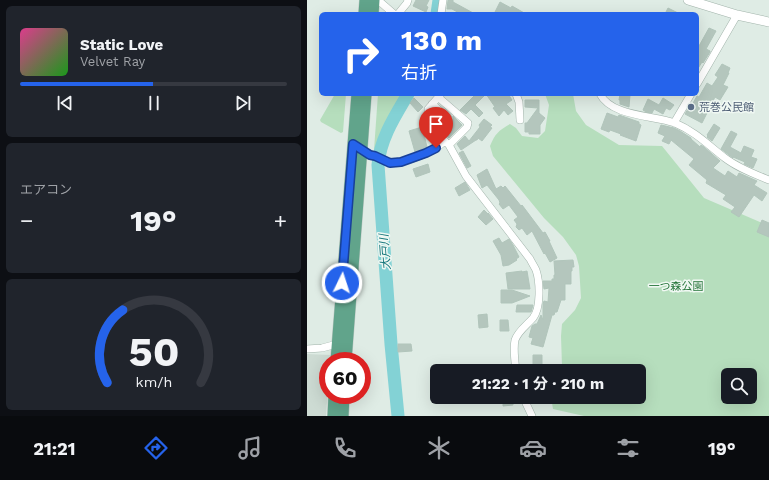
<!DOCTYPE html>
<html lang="ja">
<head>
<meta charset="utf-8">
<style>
	:root { --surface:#171b24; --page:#20242c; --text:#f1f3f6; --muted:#9ea1a6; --line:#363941; --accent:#2563eb }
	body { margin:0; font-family:"Work Sans","Noto Sans JP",sans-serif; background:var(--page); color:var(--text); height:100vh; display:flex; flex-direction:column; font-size:15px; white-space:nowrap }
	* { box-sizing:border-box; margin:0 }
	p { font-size:13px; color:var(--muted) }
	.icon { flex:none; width:22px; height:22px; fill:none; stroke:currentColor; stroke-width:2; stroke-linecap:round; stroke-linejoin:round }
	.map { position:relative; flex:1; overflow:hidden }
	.drawer { display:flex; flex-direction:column; gap:6px; padding:6px; background:#0d0f14; width:307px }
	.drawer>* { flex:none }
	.hud { position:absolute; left:12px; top:12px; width:380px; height:84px; border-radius:6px; box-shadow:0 4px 16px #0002; background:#2563eb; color:#fff; overflow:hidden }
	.tools { position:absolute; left:414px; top:368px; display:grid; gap:8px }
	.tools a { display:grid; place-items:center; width:36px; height:36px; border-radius:6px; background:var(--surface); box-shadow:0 4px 16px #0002; font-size:20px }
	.speed { position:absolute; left:12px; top:352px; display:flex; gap:8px; font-size:20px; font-weight:700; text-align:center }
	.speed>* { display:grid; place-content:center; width:52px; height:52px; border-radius:50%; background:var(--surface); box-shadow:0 4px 16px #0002; line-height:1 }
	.speed .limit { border:6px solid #d22; background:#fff; color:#111 }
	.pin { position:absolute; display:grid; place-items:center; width:34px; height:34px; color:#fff; margin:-41px -17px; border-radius:50% 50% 50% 0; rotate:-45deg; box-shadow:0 0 4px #0007 }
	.pin .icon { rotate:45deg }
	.me { position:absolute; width:44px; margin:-22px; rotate:4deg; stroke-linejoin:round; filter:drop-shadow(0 0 3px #0008) }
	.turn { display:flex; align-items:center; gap:14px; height:84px; padding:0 16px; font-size:18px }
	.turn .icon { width:52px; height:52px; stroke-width:2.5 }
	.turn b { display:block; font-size:28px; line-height:34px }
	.big { font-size:30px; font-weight:700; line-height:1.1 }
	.drawer .card { flex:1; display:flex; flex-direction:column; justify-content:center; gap:6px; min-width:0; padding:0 14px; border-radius:6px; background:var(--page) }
	.drawer .dial { align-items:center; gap:0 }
	.dial svg { height:104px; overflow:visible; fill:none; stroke:var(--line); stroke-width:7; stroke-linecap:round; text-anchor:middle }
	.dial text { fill:var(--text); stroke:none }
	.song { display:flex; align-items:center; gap:12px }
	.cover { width:48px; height:48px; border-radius:6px; background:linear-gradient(135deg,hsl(330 70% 55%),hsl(120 70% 35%)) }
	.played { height:4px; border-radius:2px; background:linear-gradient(90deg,var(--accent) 50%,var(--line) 50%) }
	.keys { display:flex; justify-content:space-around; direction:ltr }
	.heat { display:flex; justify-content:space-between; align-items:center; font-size:22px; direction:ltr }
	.trip { position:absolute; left:123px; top:364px; width:216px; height:40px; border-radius:6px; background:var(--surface); box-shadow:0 4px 16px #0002; font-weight:700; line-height:40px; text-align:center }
	.tab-bar { display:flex; height:64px; justify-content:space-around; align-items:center; background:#090b0e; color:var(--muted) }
	.tab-bar .icon { width:28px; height:28px }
	.tab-bar .selected { color:var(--accent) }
	.tab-bar b { font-size:18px; color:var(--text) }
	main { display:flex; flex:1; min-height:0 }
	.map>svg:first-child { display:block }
</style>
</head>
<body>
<main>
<section class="drawer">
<div class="card">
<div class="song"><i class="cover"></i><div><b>Static Love</b><p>Velvet Ray</p></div></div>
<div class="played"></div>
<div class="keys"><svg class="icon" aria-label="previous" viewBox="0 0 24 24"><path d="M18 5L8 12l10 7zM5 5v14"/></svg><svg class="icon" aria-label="pause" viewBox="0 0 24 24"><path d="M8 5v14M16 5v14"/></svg><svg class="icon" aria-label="next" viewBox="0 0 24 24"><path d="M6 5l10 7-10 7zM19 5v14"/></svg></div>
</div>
<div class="card"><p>エアコン</p>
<div class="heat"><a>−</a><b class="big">19°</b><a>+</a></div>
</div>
<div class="card dial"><svg viewBox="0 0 100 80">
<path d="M14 69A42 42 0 1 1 86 69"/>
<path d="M14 69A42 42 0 0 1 26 13" stroke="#2563eb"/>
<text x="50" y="56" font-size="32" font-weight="700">50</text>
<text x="50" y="72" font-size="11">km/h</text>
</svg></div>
</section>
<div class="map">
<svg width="462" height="416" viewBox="0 0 462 416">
	<rect width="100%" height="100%" fill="#dfece5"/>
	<!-- built -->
	<path fill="#cddbd3" d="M0 354 24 355 23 361H21V388L19 416H0Z"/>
	<!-- green -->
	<path fill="#b6debd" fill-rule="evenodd" d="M28 94H39L36 132 34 133 14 122 13 120Z
		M71 94H96L73 138 69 150H67Z
		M238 94H266L269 111 279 125 312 145 355 146 397 198 462 226V416H277L246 409 245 403 246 397H332V371H253L255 366 254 336 255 324 268 310 274 298 272 266 269 255 256 237 237 218 186 156 183 146C188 134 191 131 203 124L209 128 215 136 231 138 238 131 242 105ZM421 375H443V397H421Z"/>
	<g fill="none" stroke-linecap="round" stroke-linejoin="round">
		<!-- river -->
		<path stroke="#83d2d5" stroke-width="13" d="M130 14 132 0
			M91 416 84 344 71 165C73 139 88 116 101 94"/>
	</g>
	<!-- building -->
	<path fill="#b4c6bd" stroke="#b1c5bb" d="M109 0H122L119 6 121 7 119 12 106 6Z
		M141 0H146V2L168 14H154L145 9H140Z
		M193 2 204 8 205 6 219 14H192L188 12Z
		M361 8 373 14H358Z
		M402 28 409 31 399 49 403 51V52L396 63 395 62 390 70V45L392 46Z
		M415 64 423 68 421 73H422L416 85 421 87 413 100 408 97 395 123 378 114 384 104 385 105 390 96 392 97 400 83 405 86 411 77 408 75Z
		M169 94H179L168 105 176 113 172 117 164 109 159 114 153 110Z
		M179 94H201L205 100 199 104 206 111 201 115 197 110 192 116 186 108 188 107Z
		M313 94 323 95 322 107 313 104V100H312Z
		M107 98 116 107 111 112 103 103Z
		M356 98 367 105 363 110 359 108 356 114 347 109 345 113 339 112 336 110 341 99 352 105Z
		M218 100H232V113L238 118 233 125V134H222V132H218V123H220L231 108 218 107Z
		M300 113 311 117 312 115 332 122V124L334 125 329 141 313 135 314 134 303 130 302 132 294 129Z
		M146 116 155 125 142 138 133 129 139 123H142L144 122 146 119Z
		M177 119 185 125 183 127 185 128 175 141 171 138 170 140H169L154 150 150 144 158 136 162 141 173 127 172 125Z
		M407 124 413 128 405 141 400 137 401 136 400 135Z
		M354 125 367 128 373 131 384 138V139L393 147 394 145 397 147 413 161 406 168 418 176 421 171 430 177 432 173 450 181 447 185 460 193 455 201 447 195 432 217 424 212 428 207 416 199 419 195 399 183 400 180 382 165 387 159 364 140 362 144 355 141 358 136 351 133Z
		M115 127 120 147 108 152 102 131Z
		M424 131 430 134 423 147 434 153 437 146 447 150 444 157 450 159 446 168 437 164 438 162 426 157V158L414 149Z
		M156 151 164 166 160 168 152 153Z
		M121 164 123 172 109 177 106 169Z
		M180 169 189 189 194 186 196 188 198 186 214 206 215 205 236 233 238 232 243 241H242L250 258 243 262 238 253 237 254 225 231 220 235 215 228 212 230 209 227 210 224 207 220 211 217 202 205 196 209 192 204 193 203 192 200 180 185 175 188 170 175Z
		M158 182 163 190 152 196 148 188Z
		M177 210 181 214V213L186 219 179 225 171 217Z
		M455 220 462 223V237L450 232Z
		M192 238 195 243 202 239 206 245 212 257 209 259 210 260 202 265 196 266 194 255 186 241Z
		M266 260 267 267H265V271H264V284H258V300H254L250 312H248L247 315H245L236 347 224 344 226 338 222 337 225 326 228 324H230L234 315 236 320V304L237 301 241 302 242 288 237 289 236 281H245V279H247V275H248L247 261Z
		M215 271V272L220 271 223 289H201L199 273Z
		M194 290H205L223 296 205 303H194Z
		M210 305H226L224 312H209Z
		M180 314 181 327 172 328 171 315Z
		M193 320H201L202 331H193Z
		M91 344H104L105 351 91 352Z
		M226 355H235V367H226Z
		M196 397H211V403H206V405L196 406Z"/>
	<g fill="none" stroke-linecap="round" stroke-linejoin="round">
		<defs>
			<path id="minor" d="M71 0 87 14
				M91 14 100 3 101 0
				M134 14 136 0
				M390 84 430 15
				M134 94 121 109V115L124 124 130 134 142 145 159 176 223 259C225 263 227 266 229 270 233 282 234 308 226 318 220 325 211 331 208 340 206 349 208 362 209 371
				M209 94 212 102 213 120
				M293 94C305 117 346 115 368 123 389 132 401 145 418 158 431 168 447 174 462 180
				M131 97 161 123 160 127 142 145
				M125 104 141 118
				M367 123 384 94
				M53 148C59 152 77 162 84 163 95 164 119 154 128 149 132 146 135 143 138 141
				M0 349 15 348 30 344
				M216 397 225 416"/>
			<path id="tertiary" d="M381 0 430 15 462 22"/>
			<path id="primary" d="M57 14 58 0
				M66 14 67 0
				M29 361 50 94
				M39 361 59 94
				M26 416 27 395
				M36 416 37 395"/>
		</defs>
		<!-- minor casing -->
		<use href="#minor" stroke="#a2b4ab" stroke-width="8"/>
		<!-- tertiary casing -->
		<use href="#tertiary" stroke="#a2b4ab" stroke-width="10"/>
		<!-- primary casing -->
		<use href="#primary" stroke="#c0c9c5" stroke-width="12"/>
		<!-- minor -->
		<use href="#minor" stroke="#fff" stroke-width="7"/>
		<!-- tertiary -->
		<use href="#tertiary" stroke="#fff" stroke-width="9"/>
		<!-- primary -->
		<use href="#primary" stroke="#61a48b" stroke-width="11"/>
	</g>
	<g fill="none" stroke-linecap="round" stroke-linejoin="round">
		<defs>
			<path id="route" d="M35 283 46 144 63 155 68 156 83 163 94 162 119 153 129 148"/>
		</defs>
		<!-- route casing -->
		<use href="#route" stroke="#184099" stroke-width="10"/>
		<!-- route -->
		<use href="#route" stroke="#2563eb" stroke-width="7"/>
	</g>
	<!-- markers -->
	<circle fill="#5c6f8a" stroke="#f0f8f3" stroke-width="1.5" cx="384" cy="107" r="4"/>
	<g text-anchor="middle" stroke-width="3" stroke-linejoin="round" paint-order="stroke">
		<!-- service labels -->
		<g font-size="11" fill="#4e5e75" stroke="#f0f8f3" text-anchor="start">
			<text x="392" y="111">荒巻公民館</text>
		</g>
		<!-- park labels -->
		<g font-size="11" fill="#27763c" stroke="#f0f8f3">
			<text x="369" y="290">一つ森公園</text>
		</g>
		<!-- water labels -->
		<g font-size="12" font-style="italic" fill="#16777c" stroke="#f0f8f3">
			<text transform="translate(78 252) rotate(-94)" y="4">大戸川</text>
		</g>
	</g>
</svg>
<div class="tools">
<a><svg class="icon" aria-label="search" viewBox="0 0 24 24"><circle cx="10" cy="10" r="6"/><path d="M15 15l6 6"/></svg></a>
</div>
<div class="speed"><div class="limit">60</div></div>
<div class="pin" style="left:129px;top:148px;background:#d93025"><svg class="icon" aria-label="arrive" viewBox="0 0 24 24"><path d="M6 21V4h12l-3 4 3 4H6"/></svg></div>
<svg class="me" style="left:35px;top:283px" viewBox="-20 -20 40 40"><circle r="17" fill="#2563eb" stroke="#fff" stroke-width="3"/><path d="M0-11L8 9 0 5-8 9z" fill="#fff"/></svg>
<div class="trip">21:22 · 1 分 · 210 m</div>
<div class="hud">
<div class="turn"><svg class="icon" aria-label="right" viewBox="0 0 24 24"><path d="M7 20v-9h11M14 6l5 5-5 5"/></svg><div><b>130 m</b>右折</div></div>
</div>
</div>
</main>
<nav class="tab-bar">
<b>21:21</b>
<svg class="icon selected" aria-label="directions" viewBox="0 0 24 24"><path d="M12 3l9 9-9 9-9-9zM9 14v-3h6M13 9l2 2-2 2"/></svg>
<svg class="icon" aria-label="music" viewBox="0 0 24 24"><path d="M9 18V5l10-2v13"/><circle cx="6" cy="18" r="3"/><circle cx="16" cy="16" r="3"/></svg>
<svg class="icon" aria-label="phone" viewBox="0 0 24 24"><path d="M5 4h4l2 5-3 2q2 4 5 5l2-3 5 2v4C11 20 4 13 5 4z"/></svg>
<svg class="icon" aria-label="climate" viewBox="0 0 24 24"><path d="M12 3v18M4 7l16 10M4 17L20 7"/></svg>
<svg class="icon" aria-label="car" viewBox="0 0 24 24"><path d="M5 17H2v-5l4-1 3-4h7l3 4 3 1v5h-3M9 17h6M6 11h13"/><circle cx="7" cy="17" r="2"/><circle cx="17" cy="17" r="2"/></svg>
<svg class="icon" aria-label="filters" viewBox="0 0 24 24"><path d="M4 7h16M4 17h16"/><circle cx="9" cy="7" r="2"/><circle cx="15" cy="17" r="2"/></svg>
<b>19°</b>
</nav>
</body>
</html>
